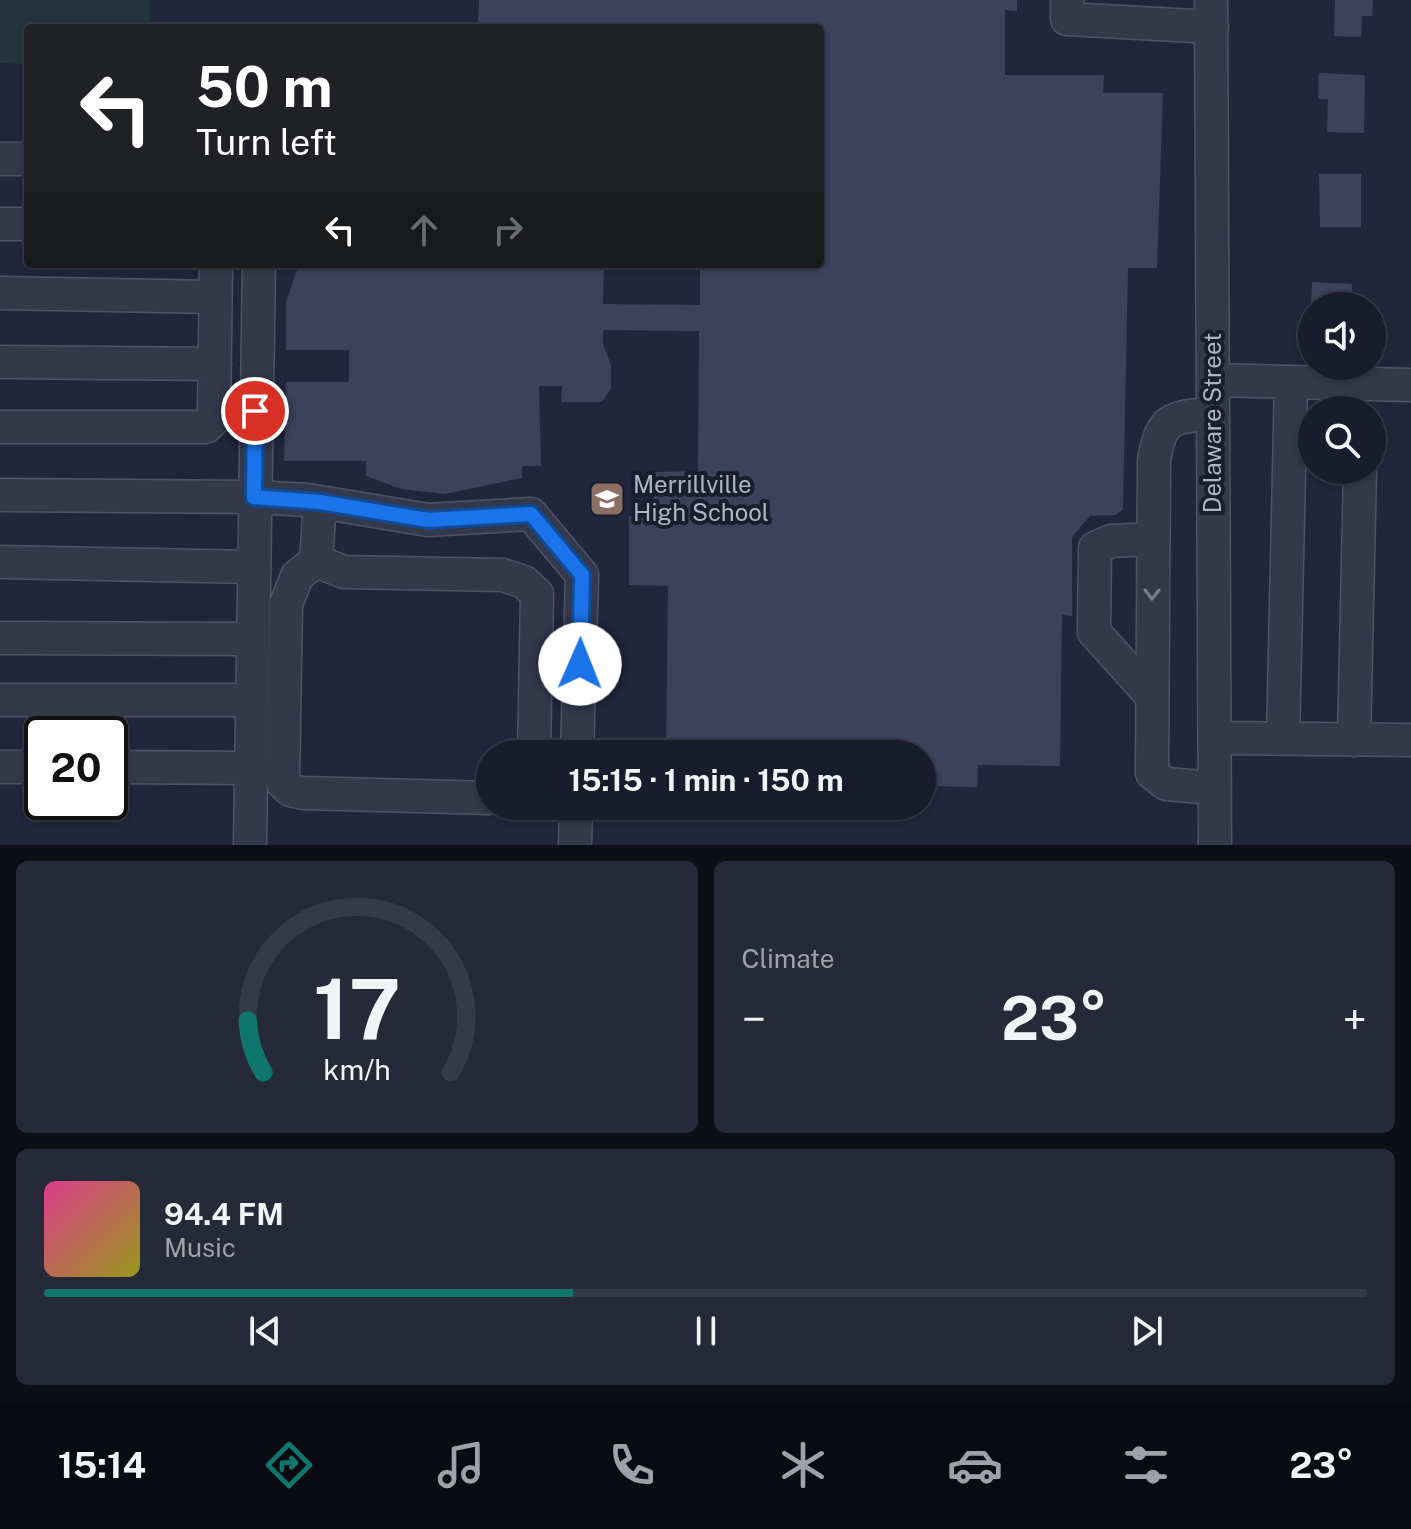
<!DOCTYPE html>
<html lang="en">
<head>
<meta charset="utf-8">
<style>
	:root { --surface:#181c2c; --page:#252938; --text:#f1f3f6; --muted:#9fa1a9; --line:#363a48; --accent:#0f766e }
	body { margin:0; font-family:"Public Sans",sans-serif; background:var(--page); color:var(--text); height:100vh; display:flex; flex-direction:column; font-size:30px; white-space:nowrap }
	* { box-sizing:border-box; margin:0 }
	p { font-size:26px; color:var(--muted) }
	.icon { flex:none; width:44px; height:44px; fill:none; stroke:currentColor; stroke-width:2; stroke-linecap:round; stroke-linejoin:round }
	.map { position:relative; height:845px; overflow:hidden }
	.side { display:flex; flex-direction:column; gap:16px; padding:16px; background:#0d0f18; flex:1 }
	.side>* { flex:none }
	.banner { position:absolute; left:24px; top:24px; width:800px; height:244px; border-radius:8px; box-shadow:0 2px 6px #0004,0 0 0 2px var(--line); background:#202124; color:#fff; overflow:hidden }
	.tools { position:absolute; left:1298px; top:292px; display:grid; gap:16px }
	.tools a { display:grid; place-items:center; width:88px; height:88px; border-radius:50%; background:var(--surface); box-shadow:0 2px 6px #0004,0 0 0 2px var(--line); font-size:40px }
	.speed { position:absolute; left:24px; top:716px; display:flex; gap:16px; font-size:40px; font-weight:700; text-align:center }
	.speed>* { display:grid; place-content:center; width:104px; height:104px; border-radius:50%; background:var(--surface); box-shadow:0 2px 6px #0004,0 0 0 2px var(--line); line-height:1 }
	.speed .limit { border:4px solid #111; border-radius:12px; background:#fff; color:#111 }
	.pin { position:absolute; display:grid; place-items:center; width:68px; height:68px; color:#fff; margin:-34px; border:4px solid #fff; border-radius:50%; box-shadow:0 2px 8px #0007 }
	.me { position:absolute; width:88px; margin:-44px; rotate:1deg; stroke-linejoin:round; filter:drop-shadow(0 0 6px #0008) }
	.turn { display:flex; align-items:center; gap:28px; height:168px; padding:0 40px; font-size:36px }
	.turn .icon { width:104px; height:104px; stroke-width:2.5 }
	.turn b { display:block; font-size:56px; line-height:68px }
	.lanes { display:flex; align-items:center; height:76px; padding:0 40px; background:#0003; justify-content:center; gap:40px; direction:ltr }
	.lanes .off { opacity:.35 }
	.big { font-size:60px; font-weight:700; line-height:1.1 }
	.side .tile { flex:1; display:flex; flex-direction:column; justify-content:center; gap:12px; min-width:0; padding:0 28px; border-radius:12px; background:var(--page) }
	.side .dial { align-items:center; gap:0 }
	.dial svg { height:208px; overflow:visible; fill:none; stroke:var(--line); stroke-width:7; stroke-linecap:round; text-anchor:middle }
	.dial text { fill:var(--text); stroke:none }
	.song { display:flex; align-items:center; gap:24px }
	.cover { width:96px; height:96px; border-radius:12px; background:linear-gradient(135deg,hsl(330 70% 55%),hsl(60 70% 35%)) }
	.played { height:8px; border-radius:4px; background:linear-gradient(90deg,var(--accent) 40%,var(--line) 40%) }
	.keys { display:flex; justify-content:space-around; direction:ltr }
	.heat { display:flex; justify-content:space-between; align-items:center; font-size:44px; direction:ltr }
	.side .tiles { flex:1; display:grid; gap:16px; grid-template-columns:1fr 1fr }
	.tile:last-child { grid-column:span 2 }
	.trip { position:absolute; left:476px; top:740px; width:460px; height:80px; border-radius:40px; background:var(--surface); box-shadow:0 2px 6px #0004,0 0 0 2px var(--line); font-weight:700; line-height:80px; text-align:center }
	.tabs { display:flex; height:128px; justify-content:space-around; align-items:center; background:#0a0b12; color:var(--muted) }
	.tabs .icon { width:56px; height:56px }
	.tabs .active { color:var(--accent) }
	.tabs b { font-size:36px; color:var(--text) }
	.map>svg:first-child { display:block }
</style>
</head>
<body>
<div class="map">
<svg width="1411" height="845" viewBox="0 0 1411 845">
	<rect width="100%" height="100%" fill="#20263b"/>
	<!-- green -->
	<path fill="#22343c" d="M0 0H150L149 28H28V64L0 63Z"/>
	<!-- building -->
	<path fill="#3b425b" d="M479 0H1017V11L1005 10V75H1104L1103 93H1163L1157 268H1128L1123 509 1116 515 1090 516 1072 537V616L1062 615 1060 766 978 765 977 787 922 786V754H666L668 586 629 585V516H653L654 472 698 471 699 331 603 330V344L611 365V388L602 402H561L562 386H539L541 466H522V478L444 494 401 489 366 476V461H284L286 382H349V350H286V302L299 264H604L603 304 700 305V264H820V28H478Z
		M1335 0H1373L1372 16H1362L1361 37 1334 36Z
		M1319 73 1365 75 1364 133 1327 132 1328 99H1318Z
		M1319 174H1361V227H1320Z
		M1312 282 1352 284 1351 306H1311Z"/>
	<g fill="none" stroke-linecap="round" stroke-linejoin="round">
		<defs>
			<path id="minor" d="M1067 0V19L1212 27
				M1211 0 1215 845
				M0 159H28
				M0 224H28
				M0 293 215 297
				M0 362 215 364
				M1213 380 1411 385
				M1213 414C1172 417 1162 416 1154 460L1152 773 1166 784 1215 788
				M0 427H206L214 419 216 264
				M0 495 254 497 308 500 428 520 531 514 582 575 577 754
				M320 502 316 561 297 576 286 604 283 783 290 790 303 793 490 798
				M316 561 344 572 503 575 524 582 537 594 534 754
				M0 562 253 567
				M0 638 252 639
				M1150 694 1094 632 1095 548 1111 541 1152 539
				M0 700H252
				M1215 738 1411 740
				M1283 739 1291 382
				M1354 740 1360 470
				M0 767H42
				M110 767 251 768
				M250 845 259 264
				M575 845 576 806"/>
		</defs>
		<!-- minor casing -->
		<use href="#minor" stroke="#4e5366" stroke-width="35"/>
		<!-- minor -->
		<use href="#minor" stroke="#33394b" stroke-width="32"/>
	</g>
	<!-- one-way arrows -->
	<defs><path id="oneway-chevron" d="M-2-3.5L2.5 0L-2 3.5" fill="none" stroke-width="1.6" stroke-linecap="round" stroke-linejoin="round" transform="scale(2)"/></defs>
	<use stroke="#777c8f" href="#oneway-chevron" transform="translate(1152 594) rotate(91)"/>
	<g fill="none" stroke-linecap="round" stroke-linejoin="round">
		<defs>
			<path id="route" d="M255 411 254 497 320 502 428 520 531 514 582 575 580 664"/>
		</defs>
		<!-- route casing -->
		<use href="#route" stroke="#114b97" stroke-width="20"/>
		<!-- route -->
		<use href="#route" stroke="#1a73e8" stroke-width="14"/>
	</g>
	<!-- icons -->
	<defs>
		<symbol id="school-square" viewBox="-11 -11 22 22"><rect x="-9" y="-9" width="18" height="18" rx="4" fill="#8d6e63" stroke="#191e2f"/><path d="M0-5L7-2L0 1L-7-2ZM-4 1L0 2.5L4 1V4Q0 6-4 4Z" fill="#fff"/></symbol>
	</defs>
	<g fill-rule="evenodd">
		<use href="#school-square" x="587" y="479" width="40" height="40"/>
	</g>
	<g text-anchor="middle" stroke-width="8" stroke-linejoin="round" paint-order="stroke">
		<!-- street labels -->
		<g font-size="24" fill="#aeb3c7" stroke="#191e2f">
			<text transform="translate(1213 423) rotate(-90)" y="8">Delaware Street</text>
		</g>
		<!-- poi labels -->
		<g font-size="24" fill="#aeb3c7" stroke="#191e2f" text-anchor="start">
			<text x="633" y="493">Merrillville<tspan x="633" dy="28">High School</tspan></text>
		</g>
	</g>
</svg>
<div class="tools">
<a><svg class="icon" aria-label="sound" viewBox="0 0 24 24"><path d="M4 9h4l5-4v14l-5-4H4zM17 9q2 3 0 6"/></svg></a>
<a><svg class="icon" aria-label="search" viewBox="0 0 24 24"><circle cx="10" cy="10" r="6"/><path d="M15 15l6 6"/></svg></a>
</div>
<div class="speed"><div class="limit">20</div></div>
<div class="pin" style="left:255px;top:411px;background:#d93025"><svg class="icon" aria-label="arrive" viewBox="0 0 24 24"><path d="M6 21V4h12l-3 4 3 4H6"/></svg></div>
<svg class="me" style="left:580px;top:664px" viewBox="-20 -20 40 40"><circle r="19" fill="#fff"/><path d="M0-13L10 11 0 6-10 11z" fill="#1a73e8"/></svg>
<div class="trip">15:15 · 1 min · 150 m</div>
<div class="banner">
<div class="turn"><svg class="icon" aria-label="left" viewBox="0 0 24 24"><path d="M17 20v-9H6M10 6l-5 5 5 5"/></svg><div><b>50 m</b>Turn left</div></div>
<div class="lanes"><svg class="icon" aria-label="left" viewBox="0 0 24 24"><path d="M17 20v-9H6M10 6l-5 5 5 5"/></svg><svg class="icon off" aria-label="ahead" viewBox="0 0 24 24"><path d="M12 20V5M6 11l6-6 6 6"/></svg><svg class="icon off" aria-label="right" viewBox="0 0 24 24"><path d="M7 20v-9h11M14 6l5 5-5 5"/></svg></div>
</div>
</div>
<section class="side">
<div class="tiles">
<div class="tile dial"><svg viewBox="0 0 100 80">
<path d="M14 69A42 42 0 1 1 86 69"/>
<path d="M14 69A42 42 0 0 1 8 49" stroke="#0f766e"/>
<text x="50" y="56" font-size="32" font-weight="700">17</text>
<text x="50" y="72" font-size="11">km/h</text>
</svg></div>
<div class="tile"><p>Climate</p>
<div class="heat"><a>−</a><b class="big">23°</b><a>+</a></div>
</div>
<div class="tile">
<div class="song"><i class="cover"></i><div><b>94.4 FM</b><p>Music</p></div></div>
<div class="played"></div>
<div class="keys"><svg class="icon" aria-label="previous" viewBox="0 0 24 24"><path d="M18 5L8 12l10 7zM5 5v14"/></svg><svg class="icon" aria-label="pause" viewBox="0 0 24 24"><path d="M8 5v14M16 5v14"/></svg><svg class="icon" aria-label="next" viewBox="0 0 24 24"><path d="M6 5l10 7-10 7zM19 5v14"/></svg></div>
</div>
</div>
</section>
<nav class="tabs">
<b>15:14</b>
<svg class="icon active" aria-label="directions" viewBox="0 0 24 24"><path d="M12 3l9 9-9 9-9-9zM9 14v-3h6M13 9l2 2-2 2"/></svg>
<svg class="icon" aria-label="music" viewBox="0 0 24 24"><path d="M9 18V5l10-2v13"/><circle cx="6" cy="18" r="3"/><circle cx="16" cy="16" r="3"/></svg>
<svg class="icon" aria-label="phone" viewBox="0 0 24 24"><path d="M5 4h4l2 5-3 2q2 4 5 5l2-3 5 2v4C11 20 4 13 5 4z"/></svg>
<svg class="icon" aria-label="climate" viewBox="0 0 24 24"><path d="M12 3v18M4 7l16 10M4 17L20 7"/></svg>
<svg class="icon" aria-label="car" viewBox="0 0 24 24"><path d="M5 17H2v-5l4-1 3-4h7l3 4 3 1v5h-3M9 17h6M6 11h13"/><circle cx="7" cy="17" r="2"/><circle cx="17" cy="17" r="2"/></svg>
<svg class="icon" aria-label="filters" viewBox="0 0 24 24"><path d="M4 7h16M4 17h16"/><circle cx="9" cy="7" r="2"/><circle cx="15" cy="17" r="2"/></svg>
<b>23°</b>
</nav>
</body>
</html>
